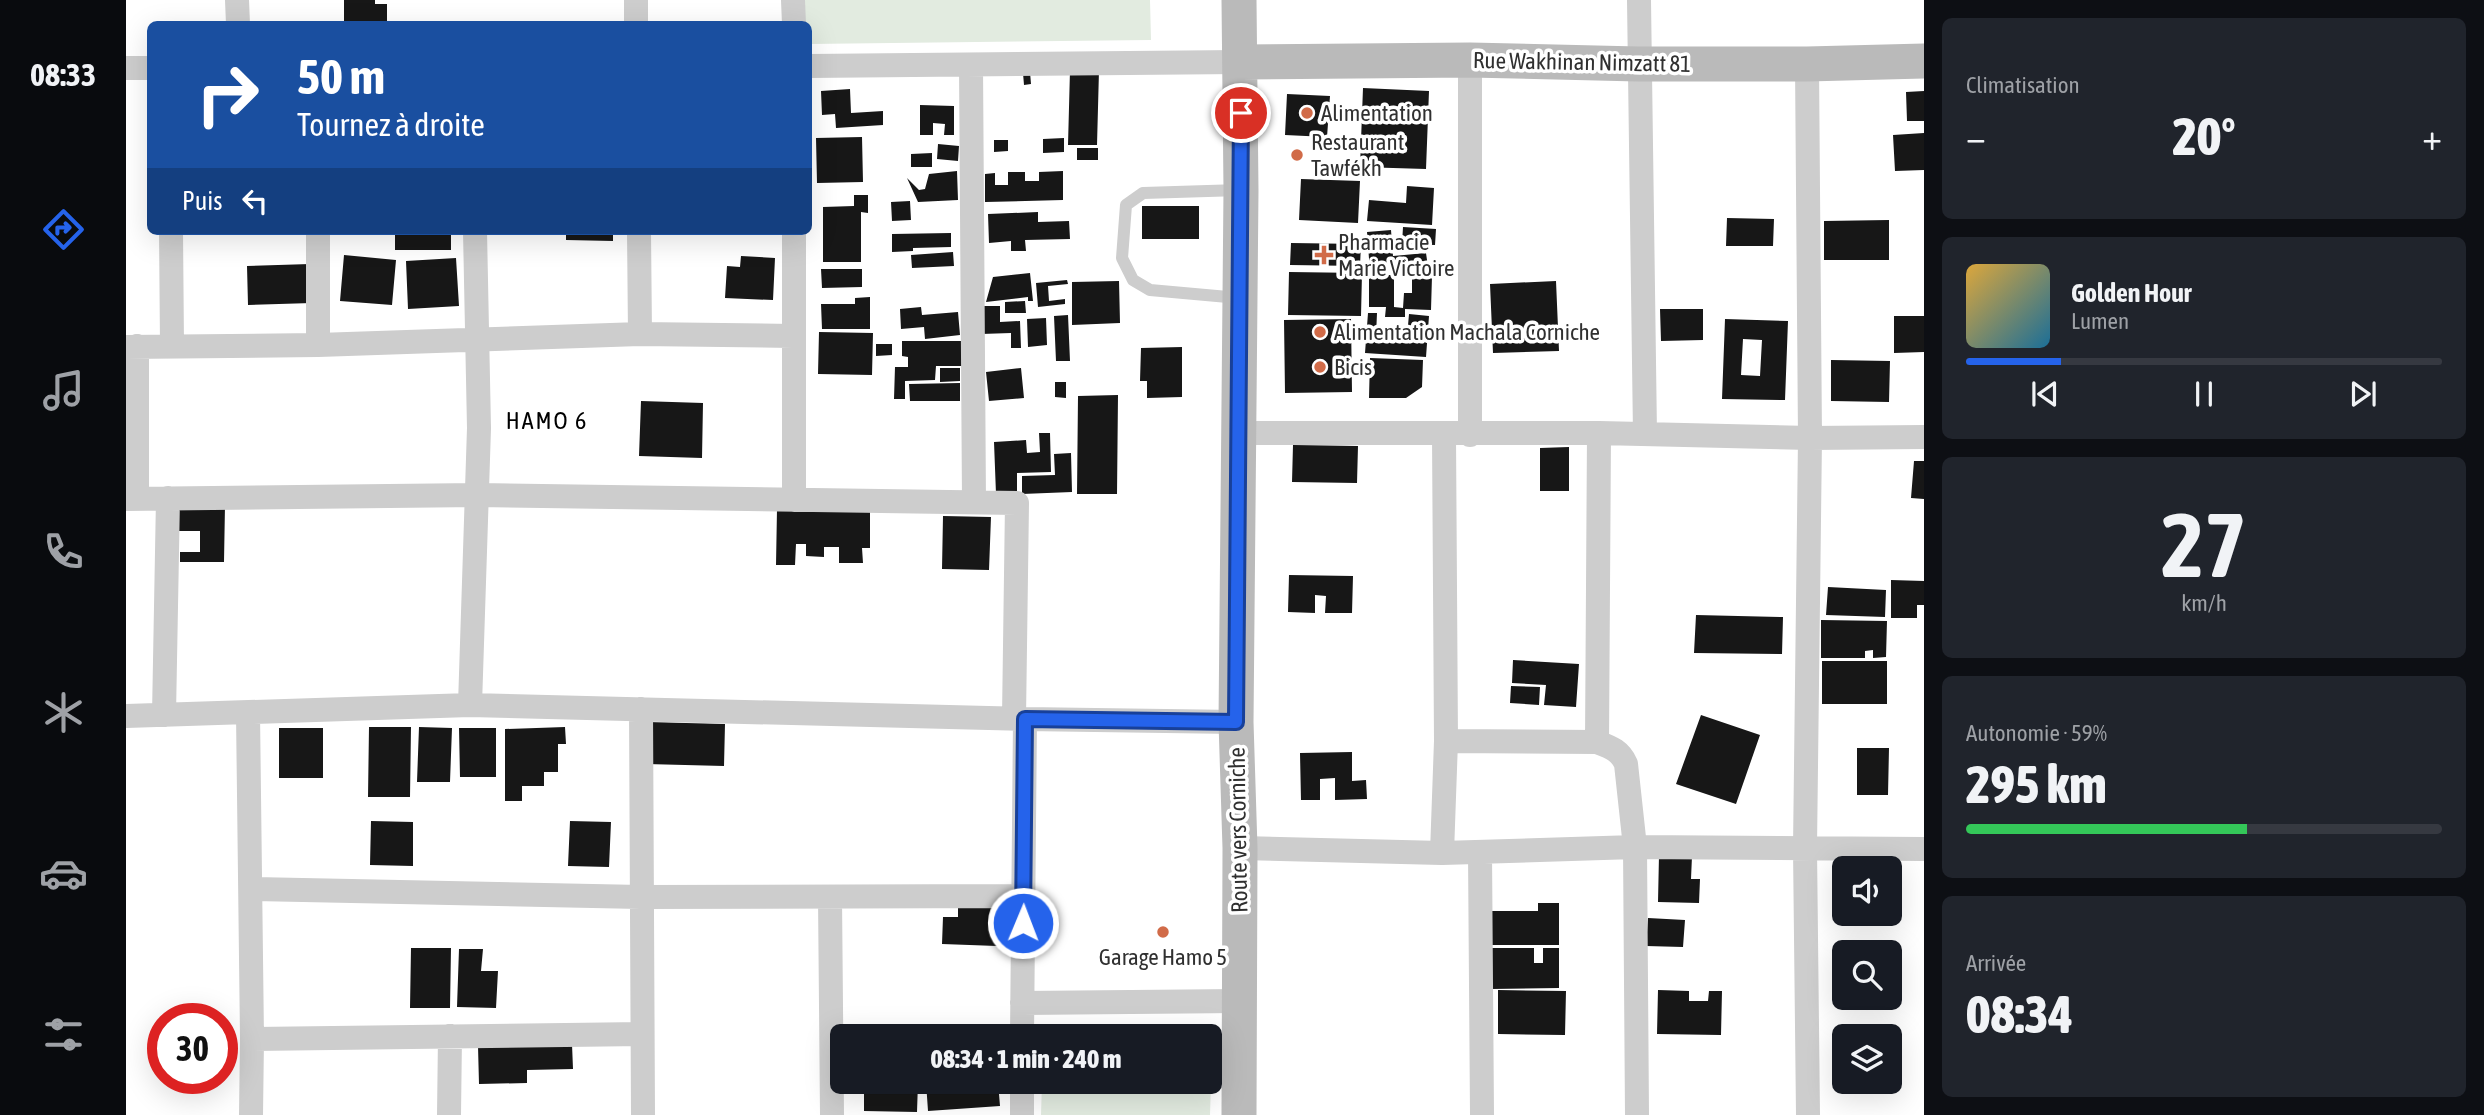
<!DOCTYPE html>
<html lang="fr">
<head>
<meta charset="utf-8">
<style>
	:root { --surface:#171b24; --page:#20242c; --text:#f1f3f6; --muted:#9ea1a6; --line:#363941; --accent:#2563eb }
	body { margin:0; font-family:"Asap Condensed",sans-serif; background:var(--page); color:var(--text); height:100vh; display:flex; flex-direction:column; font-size:26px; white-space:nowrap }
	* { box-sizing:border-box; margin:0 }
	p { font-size:23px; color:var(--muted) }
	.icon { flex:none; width:38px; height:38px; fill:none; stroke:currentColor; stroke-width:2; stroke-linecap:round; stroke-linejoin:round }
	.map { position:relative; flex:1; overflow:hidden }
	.side { display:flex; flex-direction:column; gap:18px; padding:18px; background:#0d0f14; width:560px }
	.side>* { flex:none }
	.guide { position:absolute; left:21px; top:21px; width:665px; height:214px; border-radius:10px; box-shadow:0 7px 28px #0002; background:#1a4fa0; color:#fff; overflow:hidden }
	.buttons { position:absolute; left:1706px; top:856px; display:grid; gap:14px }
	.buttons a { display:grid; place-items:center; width:70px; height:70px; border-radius:10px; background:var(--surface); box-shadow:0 7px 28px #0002; font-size:35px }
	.speed { position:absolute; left:21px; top:1003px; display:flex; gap:14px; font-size:35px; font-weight:700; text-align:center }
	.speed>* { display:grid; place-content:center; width:91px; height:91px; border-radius:50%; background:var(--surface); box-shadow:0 7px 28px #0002; line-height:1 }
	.speed .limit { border:10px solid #d22; background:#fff; color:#111 }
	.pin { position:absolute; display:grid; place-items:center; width:60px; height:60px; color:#fff; margin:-30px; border:4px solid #fff; border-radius:50%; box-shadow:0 2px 7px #0007 }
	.me { position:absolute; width:77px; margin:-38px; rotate:1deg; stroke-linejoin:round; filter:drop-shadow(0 0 5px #0008) }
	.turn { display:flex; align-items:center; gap:24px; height:147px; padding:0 35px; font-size:32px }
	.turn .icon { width:91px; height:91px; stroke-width:2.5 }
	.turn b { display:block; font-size:49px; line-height:60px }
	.then { display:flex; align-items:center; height:66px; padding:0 35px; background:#0003; gap:14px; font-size:26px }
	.big { font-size:52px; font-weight:800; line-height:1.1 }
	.side .card { flex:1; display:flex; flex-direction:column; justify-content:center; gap:10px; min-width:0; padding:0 24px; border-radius:10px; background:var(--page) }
	.side .dial { align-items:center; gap:0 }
	.dial b { font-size:91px; line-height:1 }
	.song { display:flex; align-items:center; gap:21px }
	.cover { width:84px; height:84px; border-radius:10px; background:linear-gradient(135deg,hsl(40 70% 55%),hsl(200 70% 35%)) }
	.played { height:7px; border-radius:4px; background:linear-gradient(90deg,var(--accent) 20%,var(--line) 20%) }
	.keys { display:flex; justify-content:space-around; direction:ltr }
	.heat { display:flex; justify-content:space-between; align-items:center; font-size:38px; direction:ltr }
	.charge { height:10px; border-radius:5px; background:linear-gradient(90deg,#34c759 59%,var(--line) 0) }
	.trip { position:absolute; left:704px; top:1024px; width:392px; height:70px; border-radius:10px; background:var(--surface); box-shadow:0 7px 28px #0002; font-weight:800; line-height:70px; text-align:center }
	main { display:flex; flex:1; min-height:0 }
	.menu { display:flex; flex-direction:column; width:126px; justify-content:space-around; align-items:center; background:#090b0e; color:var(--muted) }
	.menu .icon { width:49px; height:49px }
	.menu .current { color:var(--accent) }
	.menu b { font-size:32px; color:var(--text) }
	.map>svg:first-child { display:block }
</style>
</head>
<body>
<main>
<nav class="menu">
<b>08:33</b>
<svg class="icon current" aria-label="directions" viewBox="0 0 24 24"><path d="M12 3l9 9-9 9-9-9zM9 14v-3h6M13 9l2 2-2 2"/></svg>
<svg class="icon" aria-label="music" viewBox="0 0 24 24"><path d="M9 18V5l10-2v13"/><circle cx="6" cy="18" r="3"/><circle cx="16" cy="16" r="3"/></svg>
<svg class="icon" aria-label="phone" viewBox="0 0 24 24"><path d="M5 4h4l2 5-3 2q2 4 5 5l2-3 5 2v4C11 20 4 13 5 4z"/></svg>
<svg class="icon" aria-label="climate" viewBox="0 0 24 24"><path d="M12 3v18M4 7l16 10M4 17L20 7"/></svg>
<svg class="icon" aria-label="car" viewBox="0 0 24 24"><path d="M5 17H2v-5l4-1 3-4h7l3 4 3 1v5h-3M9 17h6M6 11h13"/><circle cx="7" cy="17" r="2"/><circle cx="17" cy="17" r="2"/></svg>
<svg class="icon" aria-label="filters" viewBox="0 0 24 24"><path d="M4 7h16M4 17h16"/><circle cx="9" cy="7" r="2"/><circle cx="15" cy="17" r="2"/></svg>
</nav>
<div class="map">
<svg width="1798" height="1115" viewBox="0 0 1798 1115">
	<rect width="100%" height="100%" fill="#fff"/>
	<!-- green -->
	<path fill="#e2ebe0" d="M678 0H1024L1025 40 683 44 682 24H678Z
		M1083 1052H1086L1084 1115H915L916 1082H1083Z"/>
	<!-- building -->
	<path fill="#171717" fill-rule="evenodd" d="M218 0H249V4H261V24H218Z
		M944 70H973L971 145H942Z
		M904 72 905 84 898 85 897 73Z
		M1237 88 1303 91 1300 169 1234 167Z
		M724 89 725 113 757 111V125L710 128 709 114 696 115 695 91Z
		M1798 91V121H1781L1780 92Z
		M1161 94 1204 96 1201 137 1159 135Z
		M794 105 828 106V135H818L819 124 807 123V135H794Z
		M1798 133V170L1769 171 1767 135Z
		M736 137 737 182 691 183 690 138Z
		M938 138V152L917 153V139Z
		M868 140H882V151L868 152Z
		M812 144 833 146 832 161 811 159Z
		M951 148H972V160H951Z
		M806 153V167H785V154Z
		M831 171 832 200 792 202 781 178 793 190 799 189 803 174Z
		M937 171V200L859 202V174L869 173V185H882V172H899V181H913V172Z
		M1175 179 1234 181 1232 223 1173 220Z
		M1281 186 1308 188 1306 225 1241 221 1243 200 1280 203Z
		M728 195H742V213L735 212V262H697V207L728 206Z
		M784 201 785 220 766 221 765 202Z
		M1016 206H1073V239H1016Z
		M912 212V222L943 221 944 239 899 240 900 251H885V241L863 243 862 214Z
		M1601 218 1648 219 1647 246H1600Z
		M1763 220V260H1698V221Z
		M1277 227 1310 229 1309 245 1276 244Z
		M1265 230 1267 256 1300 253 1302 267 1244 272 1241 232Z
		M269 231H325V250H269Z
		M440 231H487V241L440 240Z
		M825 233V247L787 248V251L766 252V234Z
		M1165 243 1235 244 1234 266 1164 265Z
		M827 252 828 266 786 268 785 255Z
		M218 255 270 260 266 305 214 301Z
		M615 256 649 258 647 300 599 298 601 266 614 267Z
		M330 258 333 306 282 309 280 261Z
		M184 264 186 303 122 305 121 266Z
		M695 269H736V287L696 288Z
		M1163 272 1236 273 1235 316 1162 315Z
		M904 273 907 301H902V297L860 302 867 277Z
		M1243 275H1268V307L1277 308 1278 293H1286V276H1306L1305 310 1279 309V317H1259L1260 307H1243Z
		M941 280 942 284 922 286 923 301 939 299V304L912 307 910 283Z
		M993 281 994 323 946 325V282Z
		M1430 281 1433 351 1367 353 1364 284Z
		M744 297V329H696L695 304H729V298Z
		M899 301 900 313H879V302Z
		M854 306H874V322L894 321 895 348H885V333L855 334Z
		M795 307 796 315 832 312 834 335 799 339 798 327 775 329 774 309Z
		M1534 309H1577V340L1535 341Z
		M1242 313H1251L1250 336 1281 337 1283 314 1303 316 1300 357 1239 353Z
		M942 315 944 361H930L928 316Z
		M1768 316H1798V352L1768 353Z
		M920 318 921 345 902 347 901 319Z
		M1225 319 1226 392 1159 393 1158 320Z
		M1599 319 1662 321 1659 400 1596 399ZM1617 339 1636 340 1634 376 1615 375Z
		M693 332 747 333 746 375 692 374Z
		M776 341H838V366H810L809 380 779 381V399H768L769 367H782V357L776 356Z
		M750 344H766V355L750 356Z
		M1056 347V397L1021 398V381H1014L1015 348Z
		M1244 358 1297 360 1296 387 1280 398H1243Z
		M1705 360 1764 361 1763 402 1705 401Z
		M814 368H834V381L814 382Z
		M895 368 898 398 863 401 860 372Z
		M929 382H940V398L929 397Z
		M834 383V401H784L783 384Z
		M992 395 991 494H951L952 396Z
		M515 401 577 403 576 458 513 456Z
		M913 433H924L925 472 891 473V493L870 494 868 442 900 440 901 453 914 452Z
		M1167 445 1232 446 1231 483 1166 482Z
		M1443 447V491H1414V448Z
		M945 453 946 492 896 494V476L929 475 928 454Z
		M1788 461H1798V499L1785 498Z
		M53 505H99L98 562H54V552H74V531H53Z
		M651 509H744V548H736L737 563H713V547H698V557L680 556V544H670L669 565H650Z
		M817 516 865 517 863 570 816 569Z
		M1163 575 1227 576 1226 613H1199L1200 596 1189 595V613L1162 612Z
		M1765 580 1798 581V605H1791V618H1765Z
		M1702 587 1760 590 1759 617 1700 615Z
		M1570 615 1657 617 1656 654 1568 653Z
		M1695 620 1761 621 1760 657 1747 658V650L1739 651V658H1695Z
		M1387 660 1453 664 1450 707 1418 705 1420 685 1386 683Z
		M1696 661H1761V704H1696Z
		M1385 686 1414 687 1413 705 1384 703Z
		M1575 715 1634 735 1610 804 1550 784Z
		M521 722 599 724 598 766 520 764Z
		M243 727H285L284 797H242Z
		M293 727 326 728 324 782H291Z
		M439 727 440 744H432V772H418V786H396V801H379V729Z
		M153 728H197V778H153Z
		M333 728H370V777H334Z
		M1731 748H1763L1762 795H1731Z
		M1226 752V781L1240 780 1241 799 1209 800V778L1194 779V800H1175L1174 753Z
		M245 821 287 822V866L244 865Z
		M444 821 485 822 483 867 442 866Z
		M1533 855 1566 856 1565 879H1574L1573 903 1532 902Z
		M1412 903H1433V945H1365L1366 911H1412Z
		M832 905 873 907 871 946 816 944 817 917H832Z
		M1522 918 1559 920 1557 947 1520 946Z
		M285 948H325L324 1008H284Z
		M1366 948H1408V963H1417V948H1433V988L1365 989Z
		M333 949H357L355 971H372L370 1008 331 1007Z
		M1372 990 1440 991 1439 1035 1372 1034Z
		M1532 990 1563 991V1001H1582L1583 991H1596L1595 1035 1531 1034Z
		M446 1044 447 1069 401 1070V1083L353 1084 352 1046Z
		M738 1082H792L791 1112 738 1111Z
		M800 1082H872L874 1106 802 1111Z"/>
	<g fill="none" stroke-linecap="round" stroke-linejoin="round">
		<!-- lane -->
		<path stroke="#cdcdcd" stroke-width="12" d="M1113 298 1024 290 1007 280 996 258 1000 205 1017 193 1114 190"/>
		<!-- street -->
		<path stroke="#cdcdcd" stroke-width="24" d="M111 0 112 24
			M510 0V24
			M667 0 668 24
			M1513 0 1519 434
			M1681 64 1684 438 1679 848 1682 1115
			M845 65 848 502
			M682 66 1114 62
			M0 68H24
			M45 231 46 345
			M513 231 514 334
			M668 231V500
			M192 345V231
			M0 347 192 345 514 334 667 336
			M1112 433H1473L1684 438 1798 437
			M1344 435V60
			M0 499 352 495 891 503 888 718
			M11 499V346
			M344 705 353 428 349 231
			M515 709 517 1115
			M122 713 126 1039 125 1115
			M38 715 42 498
			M0 716 344 705 899 719 1110 722
			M1320 741 1471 742C1484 747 1494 750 1500 764L1509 847 1511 1115
			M1471 742 1473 433
			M1114 848 1316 853 1509 847 1798 849
			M1354 852 1356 1115
			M1316 853 1320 741 1318 435
			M125 889 515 897 898 896
			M704 897 706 1115
			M896 1003 1114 1001
			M896 1036 899 719
			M126 1039 516 1034
			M323 1115 324 1036
			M896 1115V1082"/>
		<!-- secondary -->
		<path stroke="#bababa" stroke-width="35" d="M1114 62 1344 60 1512 64H1681L1798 61
			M1113 1115 1114 848 1110 722 1115 190 1113 0"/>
	</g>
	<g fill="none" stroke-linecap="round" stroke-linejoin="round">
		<defs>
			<path id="route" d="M897 923 899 719 1110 722 1115 113"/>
		</defs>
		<!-- route casing -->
		<use href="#route" stroke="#184099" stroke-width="18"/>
		<!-- route -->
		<use href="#route" stroke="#2563eb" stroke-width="12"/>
	</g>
	<!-- markers -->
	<g fill="#d16b48" stroke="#fff" stroke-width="2.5">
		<circle cx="1181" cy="113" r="7"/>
		<circle cx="1171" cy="155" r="7"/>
		<path d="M1194.5 244.5h7v7h7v7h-7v7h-7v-7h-7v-7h7z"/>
		<circle cx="1194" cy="332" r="7"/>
		<circle cx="1194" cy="367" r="7"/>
		<circle cx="1037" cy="932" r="7"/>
	</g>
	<g text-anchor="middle" stroke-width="7" stroke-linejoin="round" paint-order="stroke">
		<!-- street labels -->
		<g font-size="23" fill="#303030" stroke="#fff">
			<text transform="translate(1456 62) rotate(1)" y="8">Rue Wakhinan Nimzatt 81</text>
			<text transform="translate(1112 830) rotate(-91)" y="8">Route vers Corniche</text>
		</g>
		<!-- poi labels -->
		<g font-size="23" fill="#303030" stroke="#fff" text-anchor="start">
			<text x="1195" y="121">Alimentation</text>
			<text x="1185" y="150">Restaurant<tspan x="1185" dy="26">Tawfékh</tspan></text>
			<text x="1212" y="250">Pharmacie<tspan x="1212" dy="26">Marie Victoire</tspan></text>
			<text x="1208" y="340">Alimentation Machala Corniche</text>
			<text x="1208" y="375">Bicis</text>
			<text x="1037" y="965" text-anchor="middle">Garage Hamo 5</text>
		</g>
		<!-- neighbourhood labels -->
		<g font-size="24" letter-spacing="2" fill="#000" stroke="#fff">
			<text x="421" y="429">HAMO 6</text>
		</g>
	</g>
</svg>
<div class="buttons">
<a><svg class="icon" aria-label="sound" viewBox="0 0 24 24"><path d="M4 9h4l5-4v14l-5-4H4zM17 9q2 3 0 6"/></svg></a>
<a><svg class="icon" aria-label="search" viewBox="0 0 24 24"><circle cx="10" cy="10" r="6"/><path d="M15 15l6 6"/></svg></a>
<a><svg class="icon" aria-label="layers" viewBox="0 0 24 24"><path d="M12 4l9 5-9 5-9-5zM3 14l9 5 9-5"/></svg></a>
</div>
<div class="speed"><div class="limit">30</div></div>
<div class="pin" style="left:1115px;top:113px;background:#d93025"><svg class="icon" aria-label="arrive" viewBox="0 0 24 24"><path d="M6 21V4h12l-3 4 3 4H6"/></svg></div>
<svg class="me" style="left:897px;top:923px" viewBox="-20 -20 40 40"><circle r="17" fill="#2563eb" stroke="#fff" stroke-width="3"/><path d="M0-11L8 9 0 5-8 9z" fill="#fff"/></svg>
<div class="trip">08:34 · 1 min · 240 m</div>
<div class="guide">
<div class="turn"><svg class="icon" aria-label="right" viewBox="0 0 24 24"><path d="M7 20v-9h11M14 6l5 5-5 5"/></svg><div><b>50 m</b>Tournez à droite</div></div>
<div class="then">Puis<svg class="icon" aria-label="left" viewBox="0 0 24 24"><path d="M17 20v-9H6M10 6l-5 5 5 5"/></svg></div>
</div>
</div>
<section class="side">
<div class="card"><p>Climatisation</p>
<div class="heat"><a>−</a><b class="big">20°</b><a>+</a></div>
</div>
<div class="card">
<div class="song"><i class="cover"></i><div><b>Golden Hour</b><p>Lumen</p></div></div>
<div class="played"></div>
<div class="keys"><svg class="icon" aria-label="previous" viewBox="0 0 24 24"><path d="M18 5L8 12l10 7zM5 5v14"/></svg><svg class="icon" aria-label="pause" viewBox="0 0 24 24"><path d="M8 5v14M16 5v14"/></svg><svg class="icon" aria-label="next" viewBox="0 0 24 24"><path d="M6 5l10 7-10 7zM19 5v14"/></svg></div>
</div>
<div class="card dial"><b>27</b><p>km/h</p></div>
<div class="card"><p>Autonomie · 59%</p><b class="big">295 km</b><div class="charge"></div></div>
<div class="card"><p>Arrivée</p><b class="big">08:34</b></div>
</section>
</main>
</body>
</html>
